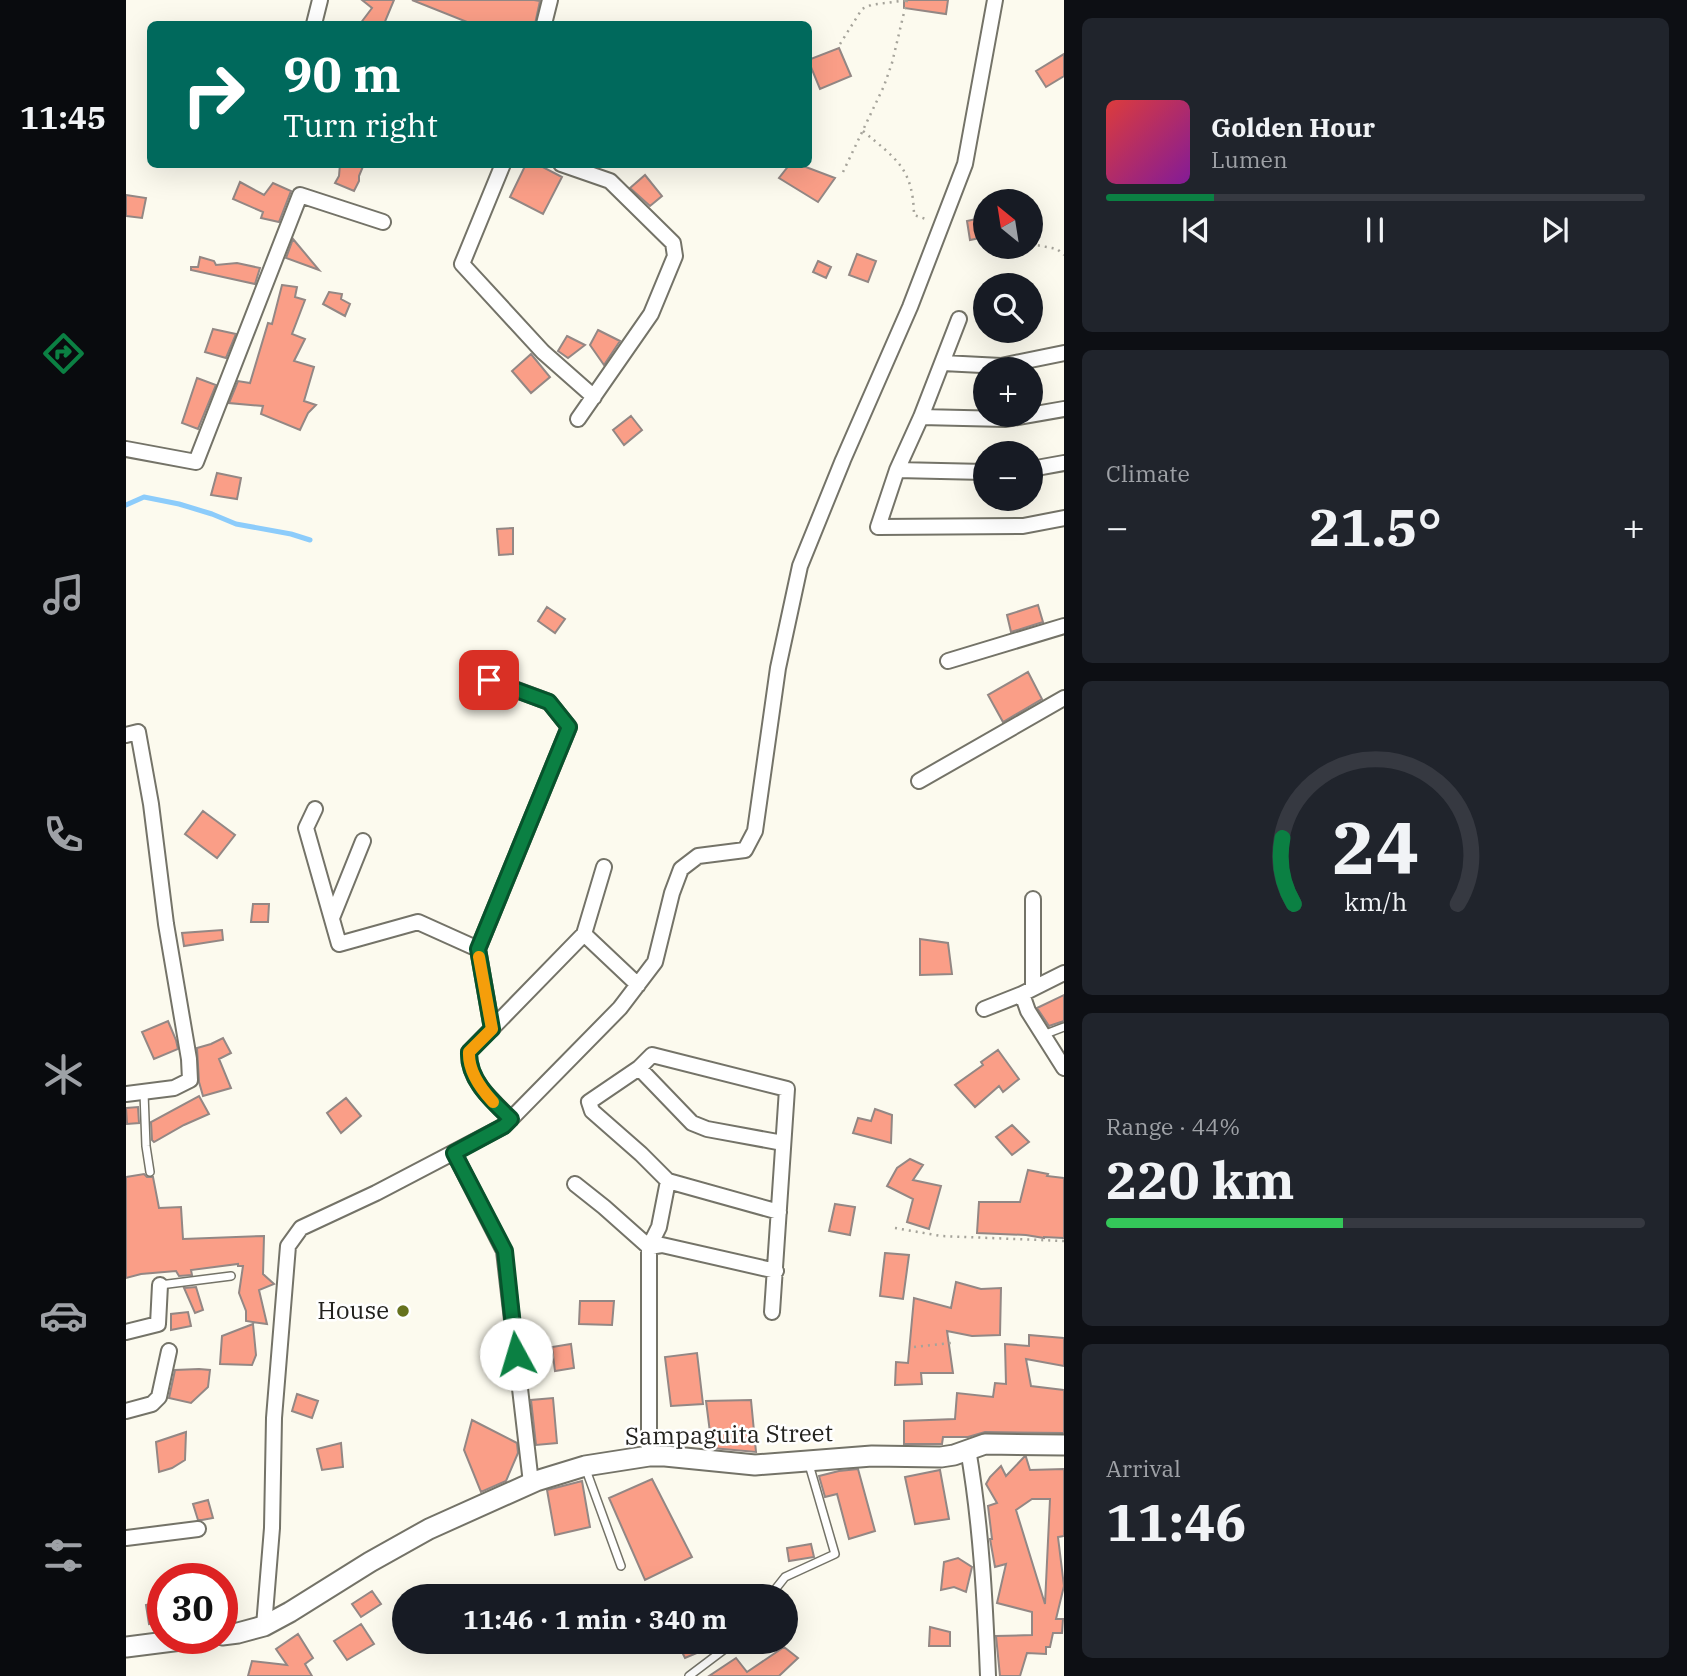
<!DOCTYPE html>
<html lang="en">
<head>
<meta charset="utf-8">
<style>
	:root { --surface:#171b24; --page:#20242c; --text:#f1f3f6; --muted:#9ea1a6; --line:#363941; --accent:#0b8043 }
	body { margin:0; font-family:"IBM Plex Serif",serif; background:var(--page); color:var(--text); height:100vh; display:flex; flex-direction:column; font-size:26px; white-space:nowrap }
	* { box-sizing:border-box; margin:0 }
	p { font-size:23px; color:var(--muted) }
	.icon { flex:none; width:38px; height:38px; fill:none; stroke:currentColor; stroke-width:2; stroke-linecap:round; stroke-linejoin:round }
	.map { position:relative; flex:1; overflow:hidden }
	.sheet { display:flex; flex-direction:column; gap:18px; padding:18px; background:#0d0f14; width:623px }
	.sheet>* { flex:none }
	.top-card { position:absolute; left:21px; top:21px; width:665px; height:147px; border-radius:10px; box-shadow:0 7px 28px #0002; background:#00695c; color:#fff; overflow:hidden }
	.needle { width:46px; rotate:330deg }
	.buttons { position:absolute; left:847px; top:189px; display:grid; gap:14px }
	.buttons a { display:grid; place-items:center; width:70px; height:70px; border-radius:50%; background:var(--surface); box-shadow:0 7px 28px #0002; font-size:35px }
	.speed { position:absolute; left:21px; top:1563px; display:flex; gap:14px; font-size:35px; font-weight:700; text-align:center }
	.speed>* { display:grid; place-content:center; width:91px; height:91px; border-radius:50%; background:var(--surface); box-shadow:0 7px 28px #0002; line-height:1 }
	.speed .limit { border:10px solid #d22; background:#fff; color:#111 }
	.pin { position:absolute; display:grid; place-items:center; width:60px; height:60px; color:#fff; margin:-30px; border-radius:14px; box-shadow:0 4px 10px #0006 }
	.me { position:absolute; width:77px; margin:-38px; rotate:354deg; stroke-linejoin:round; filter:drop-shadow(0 0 5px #0008) }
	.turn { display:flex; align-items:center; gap:24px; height:147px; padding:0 21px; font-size:32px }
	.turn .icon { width:91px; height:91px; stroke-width:2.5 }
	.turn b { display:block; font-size:49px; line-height:60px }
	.big { font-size:52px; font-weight:700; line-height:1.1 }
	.sheet .widget { flex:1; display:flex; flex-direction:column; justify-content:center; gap:10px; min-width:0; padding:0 24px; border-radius:10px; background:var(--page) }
	.sheet .dial { align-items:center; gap:0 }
	.dial svg { height:182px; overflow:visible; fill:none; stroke:var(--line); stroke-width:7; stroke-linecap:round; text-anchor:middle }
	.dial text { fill:var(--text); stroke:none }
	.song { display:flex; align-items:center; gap:21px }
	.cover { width:84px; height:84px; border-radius:10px; background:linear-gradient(135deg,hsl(0 70% 55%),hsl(290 70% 35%)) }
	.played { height:7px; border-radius:4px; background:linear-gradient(90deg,var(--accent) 20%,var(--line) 20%) }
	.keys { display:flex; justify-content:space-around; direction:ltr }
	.heat { display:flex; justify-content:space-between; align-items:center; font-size:38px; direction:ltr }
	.charge { height:10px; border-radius:5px; background:linear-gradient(90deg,#34c759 44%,var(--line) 0) }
	.trip { position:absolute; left:266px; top:1584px; width:406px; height:70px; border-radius:35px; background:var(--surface); box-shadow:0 7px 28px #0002; font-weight:700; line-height:70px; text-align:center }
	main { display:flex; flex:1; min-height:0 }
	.tab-bar { display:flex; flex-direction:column; width:126px; justify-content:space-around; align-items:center; background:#090b0e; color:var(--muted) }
	.tab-bar .icon { width:49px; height:49px }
	.tab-bar .selected { color:var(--accent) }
	.tab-bar b { font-size:32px; color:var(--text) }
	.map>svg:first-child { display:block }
</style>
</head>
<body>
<main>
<nav class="tab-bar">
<b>11:45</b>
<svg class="icon selected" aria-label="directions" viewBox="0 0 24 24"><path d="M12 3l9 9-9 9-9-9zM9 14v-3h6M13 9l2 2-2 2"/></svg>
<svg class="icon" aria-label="music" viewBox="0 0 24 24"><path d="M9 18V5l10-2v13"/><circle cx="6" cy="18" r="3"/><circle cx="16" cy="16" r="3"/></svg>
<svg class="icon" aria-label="phone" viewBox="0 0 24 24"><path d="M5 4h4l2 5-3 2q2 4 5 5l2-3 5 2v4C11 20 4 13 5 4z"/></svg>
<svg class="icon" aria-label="climate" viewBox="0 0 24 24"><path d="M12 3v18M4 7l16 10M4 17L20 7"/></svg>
<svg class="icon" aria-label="car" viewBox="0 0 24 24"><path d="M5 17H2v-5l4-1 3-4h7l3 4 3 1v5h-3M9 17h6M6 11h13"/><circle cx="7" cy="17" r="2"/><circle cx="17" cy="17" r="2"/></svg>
<svg class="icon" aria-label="filters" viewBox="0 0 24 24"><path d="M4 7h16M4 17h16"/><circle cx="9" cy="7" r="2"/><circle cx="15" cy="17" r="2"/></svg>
</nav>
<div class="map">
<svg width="938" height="1676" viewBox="0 0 938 1676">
	<rect width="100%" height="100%" fill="#fcfaee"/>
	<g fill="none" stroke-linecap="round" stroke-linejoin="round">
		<!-- stream -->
		<path stroke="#8cccfb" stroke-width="5" d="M0 505 18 497 53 504 86 514 110 524 165 534 184 540"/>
	</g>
	<!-- building -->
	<path fill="#fa9e87" stroke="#938784" stroke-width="2" fill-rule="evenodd" d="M236 0H268L258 24H234L246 8Z
		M286 0H408L414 1 409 24H346Z
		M778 0H822L820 14 778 8Z
		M713 48 725 76 694 89 682 60Z
		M938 54V76L920 87 910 71Z
		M214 164H238L233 176V181L228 191 209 183 213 176Z
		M400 164H411L436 177 417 214 384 197Z
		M664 164H672L709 178 692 202 653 178Z
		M519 175 536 196 524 206 504 188Z
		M114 182 138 195 147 183 165 191 153 222 135 218 137 212 107 199Z
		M0 195 20 198 16 218 0 216Z
		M859 217V237L844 240 841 221Z
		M167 239 193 270 160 258Z
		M731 254 750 261 742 282 723 275Z
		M74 257 88 261 90 265 111 263 134 268 129 284 65 270V267H72Z
		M692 261 705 267 700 278 687 272Z
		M156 285 171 287 169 297 179 300 166 334 179 339 168 361 188 367 178 401 190 405 182 413 174 430 135 414 137 406 103 403 112 381 124 383 142 323 146 324Z
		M203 292 216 294 215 299 224 304 219 316 197 304Z
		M87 329 110 334 100 358 79 352Z
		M472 330 494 341 478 365 464 345Z
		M441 336 459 345 442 358 432 351Z
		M405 354 424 377 405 393 386 371Z
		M71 378 90 385 72 429 56 423Z
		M505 416 516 430 498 445 487 430Z
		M91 473 115 478 111 499 85 495Z
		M387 528V554L373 555 371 529Z
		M912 605 917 622 885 632 881 615Z
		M421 607 439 619 429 633 412 621Z
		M902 672 916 699 877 722 862 695Z
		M77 811 109 835 91 858 59 834Z
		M127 904H143L142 922H125Z
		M96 930 97 940 58 946 56 933Z
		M794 939 822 943 826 974 794 975Z
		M938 995V1021L923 1026 911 1008Z
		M42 1021 50 1040 52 1049 28 1059 16 1032Z
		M97 1038 105 1053 93 1059 105 1088 77 1096 73 1082 71 1048 85 1044Z
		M872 1050 893 1079 877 1092 873 1086 849 1107 829 1085 857 1065 855 1062Z
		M73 1096 83 1114 58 1125 28 1142 26 1140 25 1122Z
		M220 1098 235 1116 215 1133 201 1113Z
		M12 1107 13 1123 1 1124 0 1108Z
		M749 1109 766 1115 765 1143 727 1133 732 1118 745 1121Z
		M886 1125 903 1142 886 1155 870 1137Z
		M784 1159 797 1165 787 1180 815 1186 803 1229 781 1222 787 1199 761 1186 771 1168Z
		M902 1170 922 1174 921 1176 938 1178V1238L918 1237V1238L900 1235 851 1233 853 1202H894Z
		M18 1174 21 1177H27L33 1208 55 1207 57 1239 138 1236 137 1274 148 1284 133 1290 141 1324 120 1321V1311L113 1293 117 1266H112V1264L65 1270 66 1275 53 1276 50 1271 15 1274 0 1278V1177Z
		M709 1204 729 1207 724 1235 703 1231Z
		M759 1253 783 1255 777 1299 754 1296Z
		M830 1282 855 1289 875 1288 874 1335 846 1336 821 1331 827 1373H795L796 1384 769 1385 770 1362 782 1363 788 1298 825 1308Z
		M70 1287 77 1310 69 1313 58 1288Z
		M454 1301H488L486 1325 453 1324Z
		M62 1312 65 1326 45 1330V1314Z
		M127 1324 130 1355 126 1365 94 1364 96 1336Z
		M903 1335 938 1338V1366L900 1359 905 1386 938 1390V1433L859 1432 842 1437H817L816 1444H778V1421L829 1419 831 1393 867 1397 869 1383 880 1384 879 1344 903 1346Z
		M445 1344 448 1368 429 1371 426 1347Z
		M571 1353 577 1404 545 1406 539 1357Z
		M73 1369 84 1370 82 1387 65 1403 43 1398 49 1370Z
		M171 1394 192 1401 186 1418 166 1411Z
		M427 1398 431 1443 410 1445 405 1400Z
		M625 1400 630 1452 586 1448 580 1401Z
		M346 1420 391 1443 392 1453 380 1481 355 1492 338 1450Z
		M60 1432 59 1460 46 1468 33 1472 30 1442Z
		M215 1443 217 1467 196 1470 191 1449Z
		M898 1457H900L904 1470 938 1469V1536L932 1537 938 1586 930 1619H937L936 1633H927L924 1647H920V1654L901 1653 894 1676H874L870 1636 906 1635V1612L871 1603 880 1564 869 1567 864 1539H866L862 1506 871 1503 860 1484 864 1477 875 1466 880 1476ZM906 1499H924L919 1604 890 1510Z
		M732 1469 749 1531 723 1539 711 1494 699 1497 693 1476 713 1471Z
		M814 1470 823 1519 789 1524 779 1477Z
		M526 1479 566 1557 519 1580 483 1498Z
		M456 1481 464 1527 429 1535 421 1490Z
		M82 1500 87 1518 76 1520H72L67 1504Z
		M685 1544 688 1557 663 1561 661 1548Z
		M832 1558 846 1567 840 1592 828 1587 815 1590 818 1562Z
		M246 1591 255 1604 235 1617 226 1604Z
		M33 1602 37 1622 23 1624 20 1605Z
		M235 1624 248 1644 221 1660 208 1641Z
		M804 1627 824 1632V1646H803Z
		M172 1634 187 1658 179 1664 186 1676H122L126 1661 161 1665 150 1649Z
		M562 1642H597L559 1658 553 1646Z
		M658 1647 672 1658 653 1676H583L610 1658 621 1672Z"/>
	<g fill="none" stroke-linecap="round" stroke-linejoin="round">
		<defs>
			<path id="lane" d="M917 1035 938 1027
				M18 1093 20 1146 24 1172
				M34 1285 105 1276
				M459 1467 495 1566
				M644 1596 659 1577 709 1554 682 1461
				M563 1676 608 1642"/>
			<path id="street" d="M188 24 194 0
				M418 24 424 0
				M377 164 336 264 417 352 468 397
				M435 164 484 181 547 243 549 256 525 314 452 419
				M833 319 795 417 771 470 752 527 897 526 938 518
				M817 363 875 366 938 353
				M795 417 880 419 938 409
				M0 449 70 462 174 195 257 222
				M905 469 938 463
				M771 470 859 472
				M822 661 938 626
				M343 672 423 702 443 727 352 949 366 1029
				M0 735 12 732 25 804 40 924 63 1059 64 1080 48 1088 0 1094
				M793 781 938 698
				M189 809 180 828 213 944 292 922 352 949
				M907 899V988
				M206 918 237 841
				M458 934 512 985
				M896 994 902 1011 938 1068
				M858 1009 896 994 938 973
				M513 1068 566 1123 581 1129 657 1143
				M385 1119C366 1100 342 1081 343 1052L458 934 478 867
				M328 1153 378 1251 405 1483
				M449 1184 478 1207 523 1247 536 1245 650 1271
				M646 1312 661 1089 526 1055 513 1068 463 1102 466 1111 515 1154 542 1181 653 1212
				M0 1332 32 1324 34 1285
				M0 1411 26 1404 33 1397 43 1351
				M842 1449C855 1524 859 1600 862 1676
				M523 1456V1247L533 1227 542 1181
				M0 1538 72 1529
				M138 1626 146 1528 148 1418 162 1246 175 1228 250 1193 378 1126 494 1008 529 962 546 893 555 869 572 856 619 850 629 831 652 668 674 566 717 460 784 307 839 164 869 0"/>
			<path id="secondary" d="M96 1635 112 1633 138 1626 164 1612 244 1562 303 1529 410 1481 459 1466 523 1456H539L629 1465 746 1456 815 1457 828 1455 859 1444 938 1445
				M0 1647 71 1638"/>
		</defs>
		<!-- lane casing -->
		<use href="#lane" stroke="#747368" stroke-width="10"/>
		<!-- street casing -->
		<use href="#street" stroke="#747368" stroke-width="18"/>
		<!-- secondary casing -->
		<use href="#secondary" stroke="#747368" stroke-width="23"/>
		<!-- path -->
		<path stroke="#a5a39a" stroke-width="2.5" stroke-dasharray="2 5" stroke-linecap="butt" d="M714 44 736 9 745 5 781 0
			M737 131C770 159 787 168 788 215L803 220
			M717 172 758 86 766 63 781 0
			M905 244 931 249 938 255
			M769 1228 815 1236 938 1241
			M788 1347 825 1343"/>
		<!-- lane -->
		<use href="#lane" stroke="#fff" stroke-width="7"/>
		<!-- street -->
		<use href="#street" stroke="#fff" stroke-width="14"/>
		<!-- secondary -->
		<use href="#secondary" stroke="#fff" stroke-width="19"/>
	</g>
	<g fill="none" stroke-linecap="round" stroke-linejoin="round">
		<defs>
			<path id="route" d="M363 680 423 702 443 727 352 949 366 1029 343 1052C342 1080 366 1101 385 1119L378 1126 328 1153 379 1251 390 1354"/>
		</defs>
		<!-- route casing -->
		<use href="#route" stroke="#07532c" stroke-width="18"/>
		<!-- route -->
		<use href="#route" stroke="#0b8043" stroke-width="12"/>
		<!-- slow -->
		<path stroke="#f59e0b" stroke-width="12" d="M353 957 366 1029 343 1052C342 1071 354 1088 367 1102"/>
	</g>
	<!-- markers -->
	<circle fill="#66721d" stroke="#fff" stroke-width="2.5" cx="277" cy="1311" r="7"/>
	<g text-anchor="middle" stroke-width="5" stroke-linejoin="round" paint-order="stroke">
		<!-- poi labels -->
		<g font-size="24" fill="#22211d" stroke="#fff" text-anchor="end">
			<text x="263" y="1319">House</text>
		</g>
		<!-- street labels -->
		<g font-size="24" fill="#22211d" stroke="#fff">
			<text transform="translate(603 1435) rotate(-1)" y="8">Sampaguita Street</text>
		</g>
	</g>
</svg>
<div class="buttons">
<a><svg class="needle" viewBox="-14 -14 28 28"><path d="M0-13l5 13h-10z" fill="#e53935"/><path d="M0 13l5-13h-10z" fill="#9ea1a6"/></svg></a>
<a><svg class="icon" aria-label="search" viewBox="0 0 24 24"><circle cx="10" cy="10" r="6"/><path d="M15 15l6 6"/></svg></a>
<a>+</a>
<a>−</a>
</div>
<div class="speed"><div class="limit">30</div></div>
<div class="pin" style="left:363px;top:680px;background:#d93025"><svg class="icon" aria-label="arrive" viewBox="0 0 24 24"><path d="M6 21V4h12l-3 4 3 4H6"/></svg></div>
<svg class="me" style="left:390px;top:1354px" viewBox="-20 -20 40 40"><circle r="19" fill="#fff"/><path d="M0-13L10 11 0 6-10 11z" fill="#0b8043"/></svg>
<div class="trip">11:46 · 1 min · 340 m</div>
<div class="top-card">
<div class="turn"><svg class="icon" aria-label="right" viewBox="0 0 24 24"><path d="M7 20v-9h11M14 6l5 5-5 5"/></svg><div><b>90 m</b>Turn right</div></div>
</div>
</div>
<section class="sheet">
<div class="widget">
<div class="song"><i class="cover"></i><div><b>Golden Hour</b><p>Lumen</p></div></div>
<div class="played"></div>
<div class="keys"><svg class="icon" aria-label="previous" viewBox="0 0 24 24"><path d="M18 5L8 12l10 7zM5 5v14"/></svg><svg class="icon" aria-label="pause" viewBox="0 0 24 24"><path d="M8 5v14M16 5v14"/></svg><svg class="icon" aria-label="next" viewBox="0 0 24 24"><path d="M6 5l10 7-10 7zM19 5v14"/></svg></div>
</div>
<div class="widget"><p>Climate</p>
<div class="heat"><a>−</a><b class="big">21.5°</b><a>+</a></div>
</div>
<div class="widget dial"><svg viewBox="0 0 100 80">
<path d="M14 69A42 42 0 1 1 86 69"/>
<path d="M14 69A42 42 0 0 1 9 40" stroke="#0b8043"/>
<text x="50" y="56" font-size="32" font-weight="700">24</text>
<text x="50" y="72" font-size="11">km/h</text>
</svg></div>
<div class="widget"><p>Range · 44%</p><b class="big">220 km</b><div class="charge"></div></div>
<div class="widget"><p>Arrival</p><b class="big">11:46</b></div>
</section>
</main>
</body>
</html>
